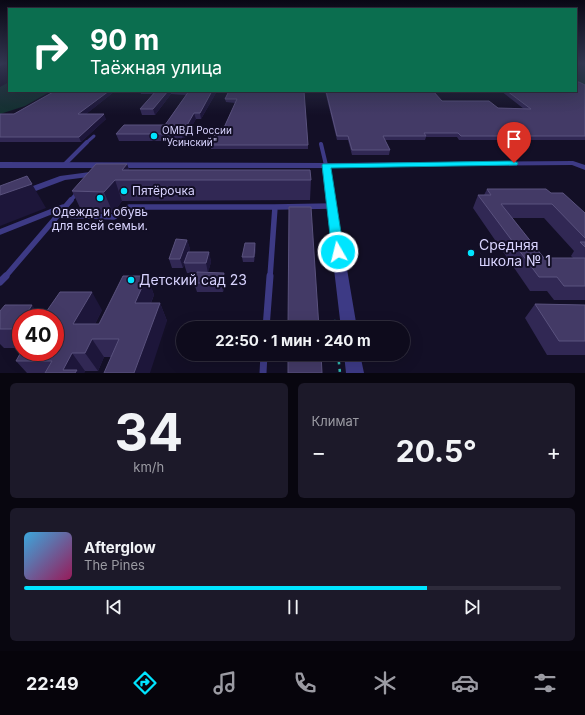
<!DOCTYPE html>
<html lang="ru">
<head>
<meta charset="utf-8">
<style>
	:root { --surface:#0e0b1c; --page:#1c1929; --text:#f1f3f6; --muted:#9b9ba3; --line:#2e2b3b; --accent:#00e5ff }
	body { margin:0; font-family:Inter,sans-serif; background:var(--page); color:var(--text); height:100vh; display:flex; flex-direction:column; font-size:15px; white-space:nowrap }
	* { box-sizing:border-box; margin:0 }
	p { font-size:13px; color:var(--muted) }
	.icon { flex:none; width:22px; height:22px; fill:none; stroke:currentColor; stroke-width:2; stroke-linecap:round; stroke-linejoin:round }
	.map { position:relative; height:373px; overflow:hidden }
	.details { display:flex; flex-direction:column; gap:10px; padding:10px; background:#08060f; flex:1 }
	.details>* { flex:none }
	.top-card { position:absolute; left:8px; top:8px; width:569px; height:84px; border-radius:0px; box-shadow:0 4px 16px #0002,0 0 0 1px var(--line); background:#0b6e4f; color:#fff; overflow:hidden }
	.speed { position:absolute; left:12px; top:309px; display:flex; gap:8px; font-size:20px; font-weight:700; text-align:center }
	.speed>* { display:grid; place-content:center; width:52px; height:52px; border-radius:50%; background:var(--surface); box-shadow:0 4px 16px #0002,0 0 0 1px var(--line); line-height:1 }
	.speed .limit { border:6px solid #d22; background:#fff; color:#111 }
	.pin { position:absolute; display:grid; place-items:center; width:34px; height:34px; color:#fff; margin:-41px -17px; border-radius:50% 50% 50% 0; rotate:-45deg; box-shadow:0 0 4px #0007 }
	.pin .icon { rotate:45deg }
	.me { position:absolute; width:44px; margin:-22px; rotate:352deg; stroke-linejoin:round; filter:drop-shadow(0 0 3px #0008) }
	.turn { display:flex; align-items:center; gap:14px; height:84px; padding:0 16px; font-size:18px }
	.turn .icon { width:52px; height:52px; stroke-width:2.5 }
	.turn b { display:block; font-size:28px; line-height:34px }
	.big { font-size:30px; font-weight:700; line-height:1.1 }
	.details .widget { flex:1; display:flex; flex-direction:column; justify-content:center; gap:6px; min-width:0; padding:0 14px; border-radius:6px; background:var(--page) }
	.details .dial { align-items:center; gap:0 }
	.dial b { font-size:52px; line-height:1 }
	.song { display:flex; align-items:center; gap:12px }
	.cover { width:48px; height:48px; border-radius:6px; background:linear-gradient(135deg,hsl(200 70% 55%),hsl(330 70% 35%)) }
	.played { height:4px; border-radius:2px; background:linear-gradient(90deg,var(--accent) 75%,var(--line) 75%) }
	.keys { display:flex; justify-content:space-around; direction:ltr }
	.heat { display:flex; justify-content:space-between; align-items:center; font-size:22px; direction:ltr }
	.details .tiles { flex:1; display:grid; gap:10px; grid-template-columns:1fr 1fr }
	.widget:last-child { grid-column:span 2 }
	.trip { position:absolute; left:176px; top:321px; width:234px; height:40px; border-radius:20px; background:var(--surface); box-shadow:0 4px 16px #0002,0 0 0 1px var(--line); font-weight:700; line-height:40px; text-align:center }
	.menu { display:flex; height:64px; justify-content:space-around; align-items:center; background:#06040b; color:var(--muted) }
	.menu .icon { width:28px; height:28px }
	.menu .on { color:var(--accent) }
	.menu b { font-size:18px; color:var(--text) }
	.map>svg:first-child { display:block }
</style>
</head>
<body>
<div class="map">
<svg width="585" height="373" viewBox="0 0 585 373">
	<rect width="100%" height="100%" fill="#130f26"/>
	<!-- green -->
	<path fill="#12302f" d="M576 63H585V85H576Z
		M9 82V91H51L25 106 0 114V87Z"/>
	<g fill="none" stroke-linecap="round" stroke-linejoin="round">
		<!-- path -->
		<path stroke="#2fb8b0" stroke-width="2.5" stroke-dasharray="3 4.5" stroke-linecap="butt" d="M334 320 335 328
			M338 354 340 373"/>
		<!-- service-far3 -->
		<path stroke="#3d3a85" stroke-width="3" d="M86 143 94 136"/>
		<!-- service-far2 -->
		<path stroke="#3d3a85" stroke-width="4" d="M321 144 326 165
			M64 165 87 142
			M70 201 79 191"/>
		<!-- service-far1 -->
		<path stroke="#3d3a85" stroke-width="5.5" d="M275 207 332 206
			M57 215 114 217 129 207H275L270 277
			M0 232 63 207
			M5 277 71 200"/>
		<!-- service -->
		<path stroke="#3d3a85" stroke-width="7" d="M0 282 6 276
			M266 328 270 276
			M263 373 264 354"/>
		<!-- minor -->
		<path fill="#3d3a85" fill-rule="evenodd" d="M0 63H4V64L0 66Z
			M573 161 585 165V170L572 165 326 167 322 165 326 163Z
			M96 168 100 171 96 176 65 180 25 195 20 192 22 190 60 176 90 172Z"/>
		<!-- tertiary -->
		<path fill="#3d3a85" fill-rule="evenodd" d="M0 162 329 163 357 328H341L322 168H0Z
			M344 354H360L364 373H346Z"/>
	</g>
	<!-- wall -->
	<path fill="#312854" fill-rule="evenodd" d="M585 85V140H459L457 137H426L425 140H385L390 150 389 155H352L348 140H337L325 91H433L442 101 498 108 524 109 501 91H576Z
		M55 91H115L86 114 106 119 81 142H0V114H14Z
		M140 91H217L201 119H196L183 141H119L116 134 165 125 186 95 171 94 155 115H142L140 109 153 94H141Z
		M229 91 308 145V149H211V145L222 132 235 103 226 102 225 99Z
		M127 164 129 170 311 180 310 200 122 201 113 213 82 212 72 191Z
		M487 189 551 193 585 213V300H554L547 291H530L473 208 478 195H484ZM512 218H544L574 251 571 256 573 258H544Z
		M187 240 190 249 189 252H209L211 262 208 272 226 282 223 292H197L194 283 197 273H187L184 264 183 268H172L169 259Z
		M256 248 254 262H243L242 257Z
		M147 276 154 295 151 303H160L167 321 111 357H104L98 371H85L84 373H27L16 361 55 318H21V348H4L0 344V311L40 315 102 310 95 324H99Z
		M535 304 585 305V355H547L525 318Z"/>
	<!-- shaded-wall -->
	<path fill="#1d163a" d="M109 91H115L80 119 78 114Z
		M168 91H171V94L155 115 153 109Z
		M212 91H217L201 119 200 113Z
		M194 113 196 119 183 141 182 134Z
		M104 114 106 119 81 142 79 137Z
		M127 164 133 180 122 170Z
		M115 180 122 201 113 213 104 192Z
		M32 184 46 208 0 226V195Z
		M187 240 190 249 183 268 180 259Z
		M255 243 256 248 254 262V257Z
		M209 252 211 262 208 273 206 263Z
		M224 273 226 282 223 292 222 283Z
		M147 276 154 295 143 321 135 303Z
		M92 292 102 310 86 342 73 324Z
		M160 303 167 321 150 373H134Z
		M32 305 42 318 25 316Z
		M92 339 104 357 98 371 85 353Z
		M72 353 85 371 84 373H65L63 370Z"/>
	<!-- building -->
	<path fill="#433a66" stroke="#5a527e" d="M576 82H579L585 85V136H461L458 133H424L426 136H383L390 150H352L348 136H337L326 91H433L442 101H489L498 108 531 109 507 91H576Z
		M55 91H109L78 114H104L79 137H0V114H14Z
		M156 91H168L153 109H140Z
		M189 91H212L200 113H194L182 134H116L124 125H165Z
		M229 91H304L308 145H211L216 132H222L237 99H225Z
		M96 164H127L122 170H310L311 180H115L104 192 72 191Z
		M27 176 32 184 0 195V186Z
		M487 189H546L551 193H563L585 213V238L552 204H501L544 258H585V286H564L557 277H539L478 195H491Z
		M289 207H311L319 328H288Z
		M176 239 187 240 180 259H169Z
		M580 242H585V247Z
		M245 243H255L254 257H242Z
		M188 252H209L206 263H184Z
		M197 272 224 273 222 283H194Z
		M123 276H147L135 303H160L134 373H104L119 339H92L85 353H72L63 370H77L75 373H45L52 361H16L21 352H55V318H21V329H0V311L5 305H32L25 316 44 315 60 292H92L73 324H99Z
		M535 304 585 305V341H559Z
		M288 354H321L322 373H288Z"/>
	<!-- sky -->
	<linearGradient id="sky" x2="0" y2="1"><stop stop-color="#0a0815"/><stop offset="0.55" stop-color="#333752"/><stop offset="1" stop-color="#333752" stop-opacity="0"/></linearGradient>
	<rect width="585" height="115" fill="url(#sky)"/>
	<!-- route -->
	<path fill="#00e5ff" stroke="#0095a6" d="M514 161 518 163 517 165 331 168 344 252 342 255 338 256 334 255 332 252 322 165 323 164Z"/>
	<!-- markers -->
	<g fill="#00e5ff" stroke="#130f26" stroke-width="1.5">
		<circle cx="154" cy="136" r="4"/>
		<circle cx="124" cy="191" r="4"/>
		<circle cx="100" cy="198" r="4"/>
		<circle cx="471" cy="253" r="4"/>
		<circle cx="131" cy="280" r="4"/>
	</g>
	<g text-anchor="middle" stroke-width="4" stroke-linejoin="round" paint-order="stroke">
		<!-- far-poi labels -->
		<g font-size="10" fill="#d9d4ff" stroke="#130f26" text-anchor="start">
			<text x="162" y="134">ОМВД России<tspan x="162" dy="12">"Усинский"</tspan></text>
		</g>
		<!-- poi labels -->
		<g font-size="12" fill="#d9d4ff" stroke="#130f26" text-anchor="start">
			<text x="132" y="195">Пятёрочка</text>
			<text x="100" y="216" text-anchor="middle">Одежда и обувь<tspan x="100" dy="14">для всей семьи.</tspan></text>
		</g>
		<!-- near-poi labels -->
		<g font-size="14" fill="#d9d4ff" stroke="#130f26" text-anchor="start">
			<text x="479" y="250">Средняя<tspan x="479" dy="16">школа № 1</tspan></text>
			<text x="139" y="285">Детский сад 23</text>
		</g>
	</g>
</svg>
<div class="speed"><div class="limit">40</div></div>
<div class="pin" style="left:514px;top:163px;background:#d93025"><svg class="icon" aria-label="arrive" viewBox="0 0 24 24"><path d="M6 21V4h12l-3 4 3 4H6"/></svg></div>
<svg class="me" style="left:338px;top:252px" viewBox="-20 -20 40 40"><circle r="17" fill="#00e5ff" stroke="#fff" stroke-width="3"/><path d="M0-11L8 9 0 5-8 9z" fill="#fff"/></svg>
<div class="trip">22:50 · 1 мин · 240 m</div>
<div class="top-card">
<div class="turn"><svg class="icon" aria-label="right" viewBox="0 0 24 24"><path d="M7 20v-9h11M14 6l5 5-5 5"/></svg><div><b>90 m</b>Таёжная улица</div></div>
</div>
</div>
<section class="details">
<div class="tiles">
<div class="widget dial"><b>34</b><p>km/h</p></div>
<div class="widget"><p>Климат</p>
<div class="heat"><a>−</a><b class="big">20.5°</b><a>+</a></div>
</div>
<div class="widget">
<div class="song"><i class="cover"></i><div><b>Afterglow</b><p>The Pines</p></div></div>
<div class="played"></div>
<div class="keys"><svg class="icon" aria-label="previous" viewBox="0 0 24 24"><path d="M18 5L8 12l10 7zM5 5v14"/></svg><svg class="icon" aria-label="pause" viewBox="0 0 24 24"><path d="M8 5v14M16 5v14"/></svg><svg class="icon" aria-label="next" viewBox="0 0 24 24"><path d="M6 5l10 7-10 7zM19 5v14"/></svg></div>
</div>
</div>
</section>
<nav class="menu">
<b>22:49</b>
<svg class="icon on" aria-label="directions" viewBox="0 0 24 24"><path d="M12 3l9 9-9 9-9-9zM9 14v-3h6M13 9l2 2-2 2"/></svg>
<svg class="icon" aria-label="music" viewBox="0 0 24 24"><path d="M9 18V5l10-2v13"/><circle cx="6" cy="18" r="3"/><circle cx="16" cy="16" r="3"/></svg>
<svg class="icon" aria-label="phone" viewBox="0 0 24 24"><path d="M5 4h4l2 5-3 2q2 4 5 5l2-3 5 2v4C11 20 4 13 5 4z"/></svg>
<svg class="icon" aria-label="climate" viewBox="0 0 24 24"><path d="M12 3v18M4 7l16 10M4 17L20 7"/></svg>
<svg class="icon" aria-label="car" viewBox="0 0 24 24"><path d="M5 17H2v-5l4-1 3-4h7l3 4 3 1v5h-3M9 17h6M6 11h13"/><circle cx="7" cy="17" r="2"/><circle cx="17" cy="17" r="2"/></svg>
<svg class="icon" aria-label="filters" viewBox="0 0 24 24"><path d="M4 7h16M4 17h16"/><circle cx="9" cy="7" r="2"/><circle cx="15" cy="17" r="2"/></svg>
</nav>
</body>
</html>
